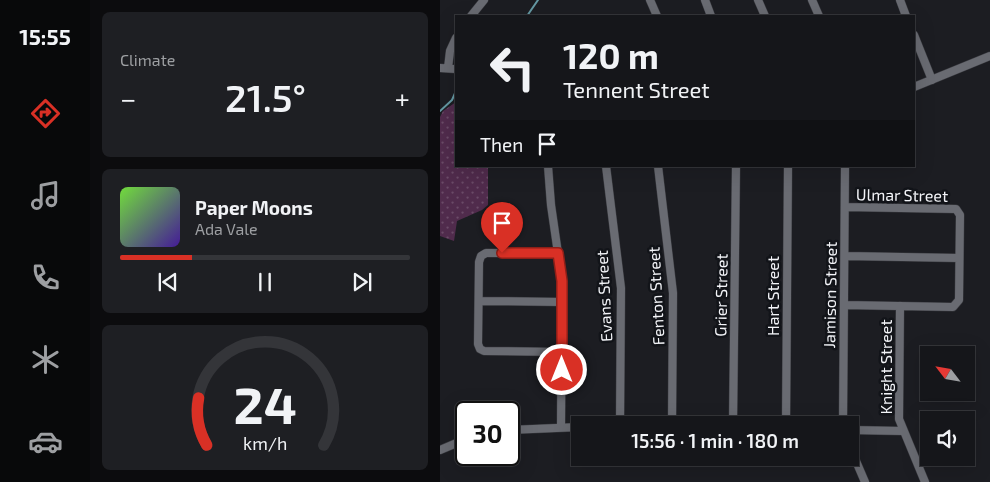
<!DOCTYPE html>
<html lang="en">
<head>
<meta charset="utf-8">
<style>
	:root { --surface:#15161a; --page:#1e1f23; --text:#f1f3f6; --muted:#9d9fa2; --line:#343539; --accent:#d93025 }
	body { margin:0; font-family:"Exo 2",sans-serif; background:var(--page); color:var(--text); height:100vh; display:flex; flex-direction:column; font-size:19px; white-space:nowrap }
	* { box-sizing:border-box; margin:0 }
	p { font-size:16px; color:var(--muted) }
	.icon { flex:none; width:28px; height:28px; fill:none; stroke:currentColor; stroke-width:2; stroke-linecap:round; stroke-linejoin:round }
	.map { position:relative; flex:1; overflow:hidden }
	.drawer { display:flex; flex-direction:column; gap:12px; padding:12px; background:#0c0c0e; width:350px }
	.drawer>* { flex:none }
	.guide { position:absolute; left:15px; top:15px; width:460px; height:152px; border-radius:0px; box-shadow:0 5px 20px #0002,0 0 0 1px var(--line); background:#15161a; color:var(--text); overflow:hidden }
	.needle { width:32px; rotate:301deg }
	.tools { position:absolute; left:480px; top:346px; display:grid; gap:10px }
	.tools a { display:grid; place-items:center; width:55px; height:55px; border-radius:0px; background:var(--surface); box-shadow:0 5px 20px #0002,0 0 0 1px var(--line); font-size:25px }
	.speed { position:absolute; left:15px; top:401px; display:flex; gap:10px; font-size:25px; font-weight:700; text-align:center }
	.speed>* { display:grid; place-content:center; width:65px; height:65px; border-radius:50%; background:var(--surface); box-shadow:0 5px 20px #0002,0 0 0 1px var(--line); line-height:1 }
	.speed .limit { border:2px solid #111; border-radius:8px; background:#fff; color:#111 }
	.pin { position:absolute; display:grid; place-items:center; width:42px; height:42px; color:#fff; margin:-51px -21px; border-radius:50% 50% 50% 0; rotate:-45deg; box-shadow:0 0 5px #0007 }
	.pin .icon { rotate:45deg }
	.me { position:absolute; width:55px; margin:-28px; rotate:0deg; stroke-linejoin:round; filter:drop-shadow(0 0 4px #0008) }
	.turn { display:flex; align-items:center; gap:18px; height:105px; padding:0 25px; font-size:22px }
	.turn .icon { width:65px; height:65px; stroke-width:2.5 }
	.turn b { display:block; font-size:35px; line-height:42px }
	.then { display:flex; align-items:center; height:48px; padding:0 25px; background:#0003; gap:10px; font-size:19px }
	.big { font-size:38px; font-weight:600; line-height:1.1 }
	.drawer .card { flex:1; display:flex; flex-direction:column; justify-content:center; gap:8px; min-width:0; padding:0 18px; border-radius:8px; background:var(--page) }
	.drawer .dial { align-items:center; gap:0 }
	.dial svg { height:130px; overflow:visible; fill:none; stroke:var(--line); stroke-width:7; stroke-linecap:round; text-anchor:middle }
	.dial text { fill:var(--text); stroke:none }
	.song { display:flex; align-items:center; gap:15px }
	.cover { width:60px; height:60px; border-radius:8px; background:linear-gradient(135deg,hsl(100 70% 55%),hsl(260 70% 35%)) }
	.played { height:5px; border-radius:2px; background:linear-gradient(90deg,var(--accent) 25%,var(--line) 25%) }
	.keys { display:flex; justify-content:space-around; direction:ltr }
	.heat { display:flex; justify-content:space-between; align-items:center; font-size:28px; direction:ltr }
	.trip { position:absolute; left:131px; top:416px; width:288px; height:50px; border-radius:0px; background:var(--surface); box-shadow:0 5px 20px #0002,0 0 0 1px var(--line); font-weight:600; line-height:50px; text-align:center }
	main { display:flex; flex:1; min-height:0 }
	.tab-bar { display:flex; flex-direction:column; width:90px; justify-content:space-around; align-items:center; background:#08090a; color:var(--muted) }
	.tab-bar .icon { width:35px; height:35px }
	.tab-bar .active { color:var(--accent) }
	.tab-bar b { font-size:22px; color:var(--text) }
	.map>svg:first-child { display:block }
</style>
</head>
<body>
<main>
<nav class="tab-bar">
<b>15:55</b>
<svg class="icon active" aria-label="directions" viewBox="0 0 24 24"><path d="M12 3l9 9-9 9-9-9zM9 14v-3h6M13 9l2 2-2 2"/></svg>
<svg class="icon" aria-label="music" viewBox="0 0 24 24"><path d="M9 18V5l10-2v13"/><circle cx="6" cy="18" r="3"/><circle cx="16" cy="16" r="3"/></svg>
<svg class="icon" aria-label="phone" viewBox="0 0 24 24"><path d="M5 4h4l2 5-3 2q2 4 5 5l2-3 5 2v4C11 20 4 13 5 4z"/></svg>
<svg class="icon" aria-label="climate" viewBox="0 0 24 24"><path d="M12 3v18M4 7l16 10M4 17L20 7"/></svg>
<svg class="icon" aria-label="car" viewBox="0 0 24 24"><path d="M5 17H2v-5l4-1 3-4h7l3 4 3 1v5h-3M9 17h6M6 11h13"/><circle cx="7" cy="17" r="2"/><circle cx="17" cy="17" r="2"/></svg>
</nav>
<section class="drawer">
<div class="card"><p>Climate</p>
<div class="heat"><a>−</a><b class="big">21.5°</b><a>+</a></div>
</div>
<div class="card">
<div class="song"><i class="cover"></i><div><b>Paper Moons</b><p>Ada Vale</p></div></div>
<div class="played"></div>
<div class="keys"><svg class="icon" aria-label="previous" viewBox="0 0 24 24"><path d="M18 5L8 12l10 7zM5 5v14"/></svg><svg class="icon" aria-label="pause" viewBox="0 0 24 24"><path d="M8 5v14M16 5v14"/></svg><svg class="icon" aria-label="next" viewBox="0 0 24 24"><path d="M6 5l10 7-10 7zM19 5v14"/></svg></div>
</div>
<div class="card dial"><svg viewBox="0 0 100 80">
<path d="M14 69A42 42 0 1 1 86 69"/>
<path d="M14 69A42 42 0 0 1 9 40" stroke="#d93025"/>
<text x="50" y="56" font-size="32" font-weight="700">24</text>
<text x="50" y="72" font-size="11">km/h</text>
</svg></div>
</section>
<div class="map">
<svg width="550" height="482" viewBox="0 0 550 482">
	<defs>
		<pattern id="park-dots" width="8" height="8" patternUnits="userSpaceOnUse" patternTransform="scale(1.25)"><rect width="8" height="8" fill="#502b4c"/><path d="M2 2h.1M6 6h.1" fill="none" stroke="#6a4a67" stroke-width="1.8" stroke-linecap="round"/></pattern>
	</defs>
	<rect width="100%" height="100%" fill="#1c1d22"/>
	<!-- park -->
	<path fill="url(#park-dots)" d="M16 102V166H48V205L42 210 17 221 14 241 0 236V117L3 111Z"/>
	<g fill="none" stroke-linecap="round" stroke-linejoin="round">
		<!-- stream -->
		<path stroke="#6498a3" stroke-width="2" d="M87 16 98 0
			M0 111 12 100 16 91"/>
		<defs>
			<path id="minor" d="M210 0 217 16
				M265 0 271 16
				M318 0 325 16
				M372 0 379 16
				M460 0 466 16
				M31 16 44 0
				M474 35 492 80
				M0 68 16 69
				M8 68 10 51 16 38
				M474 87 550 56
				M108 166 111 205 122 281 121 427
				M166 166 181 288 180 425
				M218 166 233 293 232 425
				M118 253H46L41 256 39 262 38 344 40 349 44 351 123 352
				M405 256 519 258
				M39 301 123 302
				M404 305 513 307 519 300 520 215 516 209 405 207
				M460 306 459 419 485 482
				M293 425 296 166
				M346 425 348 166
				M403 425 405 166
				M69 430 140 427
				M410 430 463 431
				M410 447 425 482
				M0 450 26 439"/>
		</defs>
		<!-- minor casing -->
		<use href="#minor" stroke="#3a3b40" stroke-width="9"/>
		<!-- minor -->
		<use href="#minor" stroke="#696b72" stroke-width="8"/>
	</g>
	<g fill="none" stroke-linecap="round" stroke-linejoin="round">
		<defs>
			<path id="route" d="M62 253H118L122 281V370"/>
		</defs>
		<!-- route casing -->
		<use href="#route" stroke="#8d1f18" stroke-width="12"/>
		<!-- route -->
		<use href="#route" stroke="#d93025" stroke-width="9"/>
	</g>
	<g text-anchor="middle" stroke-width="5" stroke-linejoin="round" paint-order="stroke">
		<!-- street labels -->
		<g font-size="16" fill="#f3f4f8" stroke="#121419">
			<text transform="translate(462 195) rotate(1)" y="6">Ulmar Street</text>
			<text transform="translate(281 295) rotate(-89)" y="6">Grier Street</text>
			<text transform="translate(390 295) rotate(-89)" y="6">Jamison Street</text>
			<text transform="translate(164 296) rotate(-93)" y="6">Evans Street</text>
			<text transform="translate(216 296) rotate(-93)" y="6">Fenton Street</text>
			<text transform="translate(333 296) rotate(-90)" y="6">Hart Street</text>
			<text transform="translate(446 367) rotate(-90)" y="6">Knight Street</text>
		</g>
	</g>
</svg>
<div class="tools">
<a><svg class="needle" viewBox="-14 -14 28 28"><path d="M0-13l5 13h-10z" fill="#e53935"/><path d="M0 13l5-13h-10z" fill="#9d9fa2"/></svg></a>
<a><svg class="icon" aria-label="sound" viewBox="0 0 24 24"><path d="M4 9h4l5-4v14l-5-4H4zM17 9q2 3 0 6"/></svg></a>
</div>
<div class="speed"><div class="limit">30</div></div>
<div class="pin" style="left:62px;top:253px;background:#d93025"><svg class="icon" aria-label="arrive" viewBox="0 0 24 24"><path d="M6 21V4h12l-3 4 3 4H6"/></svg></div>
<svg class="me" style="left:122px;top:370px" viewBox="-20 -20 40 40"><circle r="17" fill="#d93025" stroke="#fff" stroke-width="3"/><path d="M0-11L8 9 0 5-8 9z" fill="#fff"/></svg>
<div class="trip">15:56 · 1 min · 180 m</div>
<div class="guide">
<div class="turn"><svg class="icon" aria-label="left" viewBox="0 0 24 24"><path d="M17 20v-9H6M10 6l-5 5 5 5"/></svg><div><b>120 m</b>Tennent Street</div></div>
<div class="then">Then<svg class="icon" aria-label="arrive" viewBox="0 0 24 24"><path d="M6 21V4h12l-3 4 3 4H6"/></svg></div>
</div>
</div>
</main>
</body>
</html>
